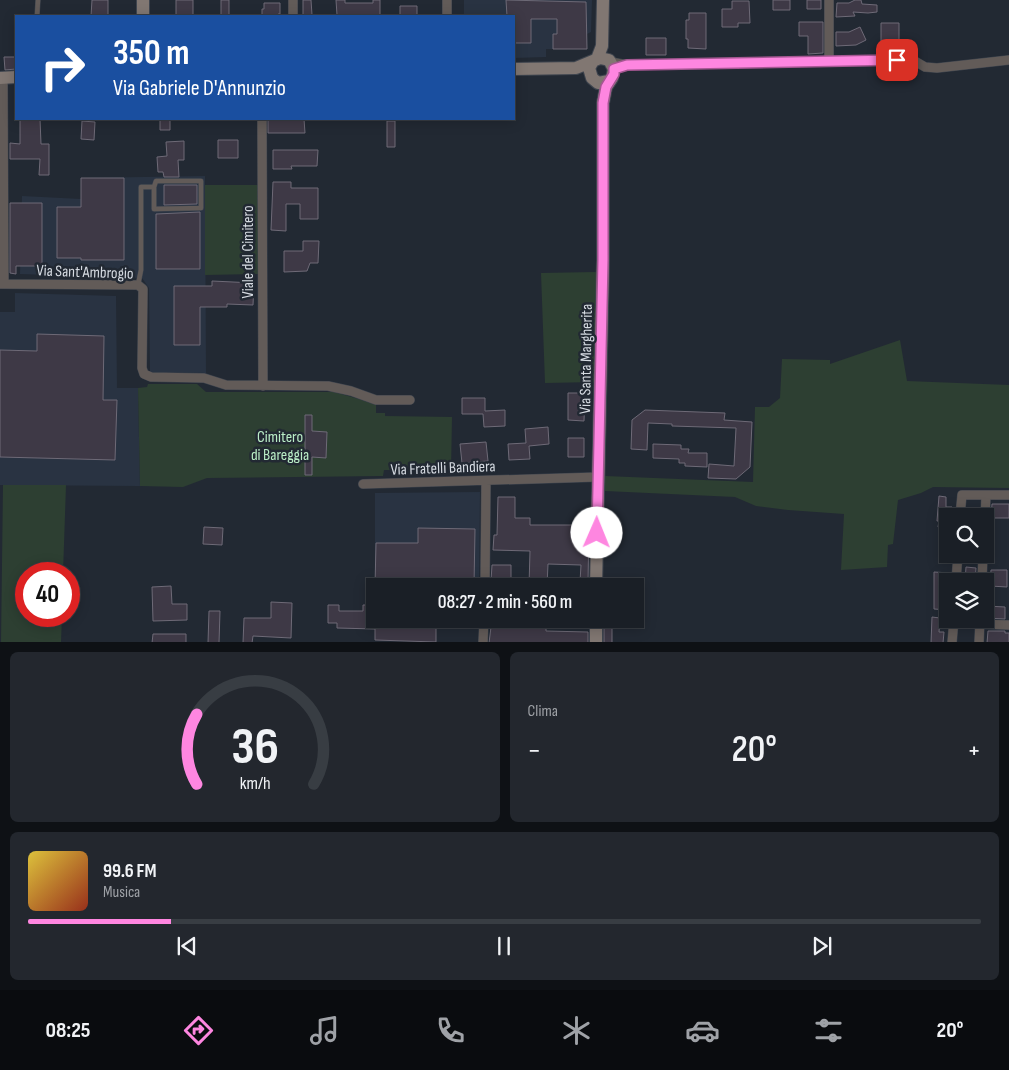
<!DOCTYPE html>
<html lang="it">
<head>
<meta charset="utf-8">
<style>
	:root { --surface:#1a1f26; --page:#23272e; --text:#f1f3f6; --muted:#9fa2a7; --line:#383d43; --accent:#fe86e0 }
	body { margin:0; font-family:"Sofia Sans Condensed",sans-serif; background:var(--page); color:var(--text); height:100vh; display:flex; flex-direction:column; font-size:19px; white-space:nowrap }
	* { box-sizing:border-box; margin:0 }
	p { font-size:16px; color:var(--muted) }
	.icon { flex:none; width:28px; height:28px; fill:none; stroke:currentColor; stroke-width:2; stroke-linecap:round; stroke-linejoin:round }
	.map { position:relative; height:642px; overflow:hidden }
	.side { display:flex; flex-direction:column; gap:10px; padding:10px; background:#0e1115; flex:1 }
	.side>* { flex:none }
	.guide { position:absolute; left:15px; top:15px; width:500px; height:105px; border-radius:0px; box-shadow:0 2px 12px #0003,0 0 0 1px var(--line); background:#1a4fa0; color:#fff; overflow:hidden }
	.fabs { position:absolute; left:939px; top:508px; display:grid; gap:10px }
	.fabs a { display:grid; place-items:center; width:55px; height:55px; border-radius:0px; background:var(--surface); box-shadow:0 2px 12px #0003,0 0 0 1px var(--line); font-size:25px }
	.speed { position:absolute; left:15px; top:562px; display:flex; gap:10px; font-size:25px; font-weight:700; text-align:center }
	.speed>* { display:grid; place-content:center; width:65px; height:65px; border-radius:50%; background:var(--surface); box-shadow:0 2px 12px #0003,0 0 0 1px var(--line); line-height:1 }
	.speed .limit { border:8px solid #d22; background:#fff; color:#111 }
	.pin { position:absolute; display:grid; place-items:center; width:42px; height:42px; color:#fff; margin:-21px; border-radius:10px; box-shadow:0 2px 8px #0006 }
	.me { position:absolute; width:55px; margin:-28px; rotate:1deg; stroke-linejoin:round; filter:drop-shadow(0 0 4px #0008) }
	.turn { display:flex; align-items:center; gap:18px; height:105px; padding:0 15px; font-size:22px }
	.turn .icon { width:65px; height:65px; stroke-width:2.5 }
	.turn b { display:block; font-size:35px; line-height:42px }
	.big { font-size:38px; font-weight:600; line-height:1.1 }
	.side .tile { flex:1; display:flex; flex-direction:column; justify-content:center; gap:8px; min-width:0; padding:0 18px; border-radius:8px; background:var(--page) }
	.side .dial { align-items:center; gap:0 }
	.dial svg { height:130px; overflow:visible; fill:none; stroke:var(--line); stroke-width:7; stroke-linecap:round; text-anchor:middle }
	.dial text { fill:var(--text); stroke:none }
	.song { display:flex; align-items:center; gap:15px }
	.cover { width:60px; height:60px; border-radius:8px; background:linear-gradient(135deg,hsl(50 70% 55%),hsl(10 70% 35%)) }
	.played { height:5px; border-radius:2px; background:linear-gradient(90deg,var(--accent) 15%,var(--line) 15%) }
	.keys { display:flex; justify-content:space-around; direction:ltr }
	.heat { display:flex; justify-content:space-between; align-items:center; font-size:28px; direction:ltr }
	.side .tiles { flex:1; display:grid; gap:10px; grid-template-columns:1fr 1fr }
	.tile:last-child { grid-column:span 2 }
	.trip { position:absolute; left:366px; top:578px; width:278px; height:50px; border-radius:0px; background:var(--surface); box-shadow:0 2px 12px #0003,0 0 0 1px var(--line); font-weight:600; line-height:50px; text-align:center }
	.tabs { display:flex; height:80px; justify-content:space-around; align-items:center; background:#0a0c0f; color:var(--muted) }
	.tabs .icon { width:35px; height:35px }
	.tabs .selected { color:var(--accent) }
	.tabs b { font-size:22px; color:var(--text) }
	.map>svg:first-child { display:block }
</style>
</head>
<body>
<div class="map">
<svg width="1009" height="643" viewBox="0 0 1009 643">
	<rect width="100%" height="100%" fill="#222933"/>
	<!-- built -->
	<path fill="#293342" d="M464 0H592L591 32 587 34V49H546V57L514 58V16H464Z
		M205 176 206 373 150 372 149 288 142 278 20 274 22 196 81 199V178Z
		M15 293 116 296 117 388H138L140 486 0 485V312H15Z
		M480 492 479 586H375V493Z"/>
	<!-- green -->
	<path fill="#2d3f32" d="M205 185H259V274L205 275Z
		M596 272V382L545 383 541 273Z
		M900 340 907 381 1009 385V488L933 487 921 493 898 500 893 544 888 545 887 567 841 570 844 514 788 510 756 506 735 497 605 491V476L753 482 755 407H769L780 398 782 359 830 360V364Z
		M148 384H197L206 392H334L359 399 376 405V413H385V416L452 417 451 471 384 470 383 476 207 478 183 487 140 486 138 388 147 387Z
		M3 485H66L63 574H26V616H62L61 642H1Z"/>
	<!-- building -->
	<path fill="#3e3946" stroke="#6e6a77" d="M92 0H108V16H91Z
		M176 0H193V16H176Z
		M221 0H229V16H221Z
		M303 0H311L312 15 303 16Z
		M336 0H345V3H373V0H380V16L337 15Z
		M506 0 586 2 587 49H553V34H557V19H531V43H514V16H507Z
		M773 0H790V10H773Z
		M807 0H821V9H807Z
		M855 0H861L862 4 877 5V12L868 13 853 12 855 16 836 17 837 3H849Z
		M732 1H749L750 23H738V27H722V9H732Z
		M264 3H280V14H278V16H262V9H264Z
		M400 6H417V16H400Z
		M689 13H706V49L688 48V39H686V20H689Z
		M799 22H823V53L808 54V36H799Z
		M881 23H899V48L881 47Z
		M860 27 866 40 856 45 836 46V32H849Z
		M646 38H666V55H646Z
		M4 57H16V69L5 70Z
		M20 119H40L41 144H49V175H39L40 159H10V143L20 144Z
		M160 119H170V130H160Z
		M268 119H304L305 133H268Z
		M82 121 95 122 94 140 81 139Z
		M387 121H395V147H387Z
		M218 140H238V158H218Z
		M184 141V160H178L179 177H164L163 172H158L157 157 167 156 166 142Z
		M273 150H318L317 166H291L292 169H273Z
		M81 178H124V260H81V258H57V207H81Z
		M273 182H291V188H318V219H300V204H286V231L271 230Z
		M164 185H197V204L164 205Z
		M10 203H42V266H16V274L10 273Z
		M200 212V269H156V214Z
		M303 241H319L318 263H310L307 271 284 272V251H303Z
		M212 281 254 283 253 305 227 304V307H200V345H174V286H212Z
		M37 334 104 336 103 400H117L115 460 0 457V350L37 351Z
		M568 393H585L584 421 568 420Z
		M462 398H485V411L505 410V426L484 427 483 414H462Z
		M645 410 725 413 724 420 752 422 750 467 736 479 708 478 709 464 734 466 736 428 672 426V424L648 423 647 450 631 449 632 420Z
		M305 415H312V431L327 432 326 458 312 457V475H305Z
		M548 427 549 444 529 446 530 459 509 460 508 444 526 443 525 429Z
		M568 438H584V457H568Z
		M486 442 488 461 462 463 460 444Z
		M653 444 681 445V449H689L688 453H707V467L685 466V463H679V459L653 458Z
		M939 496 946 497V507H952L951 516H948V527H938L939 521H937Z
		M498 497H515V518H530V525H589L588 582H580L581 565 548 564 547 586H529L530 551 493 550 494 535H497Z
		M992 504H1009V518H991Z
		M204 527 223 528 222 545 203 544Z
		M418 528 475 529 474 586H375L376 543H418Z
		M492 565H511V582L491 581Z
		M966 567 976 568 975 581H965Z
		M991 570H1007V587L990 586Z
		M934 572 950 573V581H948V610L934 609Z
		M171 586 172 604H187V620L153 621 152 587Z
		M271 602 292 603 291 638 253 636 252 643H243L244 618H271Z
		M328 605H339V611H363V605H373L372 619H474V628L436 627V642L375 640V629L337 628V623H328Z
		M987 606 1005 607V619L986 618Z
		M209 611H220L219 643H208Z
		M932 617 940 618 939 632H944L943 643H931Z
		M492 619H546V631L588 632V643H489Z
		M604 623H612V643H604Z
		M988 631H1005V633H1009V643H987Z
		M153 634H186V643H152Z"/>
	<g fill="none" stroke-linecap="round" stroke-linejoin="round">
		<defs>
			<path id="lane" d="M37 16 38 0
				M138 285 141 270V187H154L156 181H201V208L154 209V187"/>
			<path id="street" d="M293 0V16
				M447 0V16
				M829 0V61
				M611 62 627 65 913 60 925 67 937 68 1009 60
				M3 78 4 284
				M262 119 263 386
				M0 284 138 285 143 289 142 368 144 374 151 377 204 378 226 385 328 386 351 391 376 400H410
				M363 484 598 477
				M960 516 962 495H1009
				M985 520 986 495
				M956 581 958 554
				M982 581 983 554
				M485 586 486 481
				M980 624 1009 625
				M483 643 484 619
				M952 643 954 619
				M979 643 980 620"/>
			<path id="secondary" d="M143 16V0
				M597 59 602 46 603 0
				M593 61 589 68 592 78 598 83 609 81
				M514 69 576 68 600 58 609 60 614 69 612 78 606 87 603 103V260L596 586
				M0 78 16 77
				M596 643V619"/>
		</defs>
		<!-- lane casing -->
		<use href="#lane" stroke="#3f454f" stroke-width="5.5"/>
		<!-- street casing -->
		<use href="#street" stroke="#3f454f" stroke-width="10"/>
		<!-- secondary casing -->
		<use href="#secondary" stroke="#3f454f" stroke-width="14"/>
		<!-- lane -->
		<use href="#lane" stroke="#625b58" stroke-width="4.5"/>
		<!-- street -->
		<use href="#street" stroke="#625b58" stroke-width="9"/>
		<!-- secondary -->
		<use href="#secondary" stroke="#817772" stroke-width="12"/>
	</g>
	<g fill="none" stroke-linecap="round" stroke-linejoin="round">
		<defs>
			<path id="route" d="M597 533 603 260V103L606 87 614 74V69L627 65 897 60"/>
		</defs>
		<!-- route casing -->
		<use href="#route" stroke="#a55792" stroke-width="12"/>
		<!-- route -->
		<use href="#route" stroke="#fe86e0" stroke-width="9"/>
	</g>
	<g text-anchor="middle" stroke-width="5" stroke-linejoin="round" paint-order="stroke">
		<!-- street labels -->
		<g font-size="16" fill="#d6dbe2" stroke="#222933">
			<text transform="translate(247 252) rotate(-90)" y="6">Viale del Cimitero</text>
			<text transform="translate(85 271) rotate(2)" y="6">Via Sant'Ambrogio</text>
			<text transform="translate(585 359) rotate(-89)" y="6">Via Santa Margherita</text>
			<text transform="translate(443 467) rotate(-2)" y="6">Via Fratelli Bandiera</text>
		</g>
		<!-- park labels -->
		<g font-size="16" fill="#baedc7" stroke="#222933">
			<text x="280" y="442">Cimitero<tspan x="280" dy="18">di Bareggia</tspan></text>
		</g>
	</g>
</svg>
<div class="fabs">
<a><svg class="icon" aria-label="search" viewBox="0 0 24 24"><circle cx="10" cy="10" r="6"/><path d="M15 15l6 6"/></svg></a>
<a><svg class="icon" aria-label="layers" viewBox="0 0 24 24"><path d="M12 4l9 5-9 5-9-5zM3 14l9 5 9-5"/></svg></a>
</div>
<div class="speed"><div class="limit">40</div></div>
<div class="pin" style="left:897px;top:60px;background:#d93025"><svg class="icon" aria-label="arrive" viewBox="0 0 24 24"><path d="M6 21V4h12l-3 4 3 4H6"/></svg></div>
<svg class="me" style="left:597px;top:533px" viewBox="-20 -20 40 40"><circle r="19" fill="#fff"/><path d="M0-13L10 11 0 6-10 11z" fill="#fe86e0"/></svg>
<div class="trip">08:27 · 2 min · 560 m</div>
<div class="guide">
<div class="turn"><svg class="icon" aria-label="right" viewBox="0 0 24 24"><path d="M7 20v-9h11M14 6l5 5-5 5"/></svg><div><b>350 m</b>Via Gabriele D'Annunzio</div></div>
</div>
</div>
<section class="side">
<div class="tiles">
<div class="tile dial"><svg viewBox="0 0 100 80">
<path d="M14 69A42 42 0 1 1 86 69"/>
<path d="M14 69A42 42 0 0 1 14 26" stroke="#fe86e0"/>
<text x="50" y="56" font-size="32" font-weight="700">36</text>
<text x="50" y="72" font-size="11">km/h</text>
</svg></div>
<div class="tile"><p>Clima</p>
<div class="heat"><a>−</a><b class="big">20°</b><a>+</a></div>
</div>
<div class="tile">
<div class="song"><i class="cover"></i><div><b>99.6 FM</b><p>Musica</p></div></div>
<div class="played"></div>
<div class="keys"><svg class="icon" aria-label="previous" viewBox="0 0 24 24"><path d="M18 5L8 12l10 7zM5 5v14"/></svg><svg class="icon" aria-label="pause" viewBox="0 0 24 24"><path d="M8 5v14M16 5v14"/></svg><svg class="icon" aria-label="next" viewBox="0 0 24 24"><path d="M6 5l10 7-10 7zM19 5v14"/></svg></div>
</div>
</div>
</section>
<nav class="tabs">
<b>08:25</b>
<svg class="icon selected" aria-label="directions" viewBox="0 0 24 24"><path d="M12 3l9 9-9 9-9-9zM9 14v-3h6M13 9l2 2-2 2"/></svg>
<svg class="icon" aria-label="music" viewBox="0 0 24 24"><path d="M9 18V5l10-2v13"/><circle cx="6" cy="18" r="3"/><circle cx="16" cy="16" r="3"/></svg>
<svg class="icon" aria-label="phone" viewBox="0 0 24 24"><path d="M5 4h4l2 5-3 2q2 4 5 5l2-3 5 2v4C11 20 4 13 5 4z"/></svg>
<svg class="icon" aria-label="climate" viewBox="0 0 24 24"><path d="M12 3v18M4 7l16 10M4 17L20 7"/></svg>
<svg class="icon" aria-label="car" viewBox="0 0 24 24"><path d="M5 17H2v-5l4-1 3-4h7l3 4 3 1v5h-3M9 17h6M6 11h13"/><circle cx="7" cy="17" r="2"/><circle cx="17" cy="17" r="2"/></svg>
<svg class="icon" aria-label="filters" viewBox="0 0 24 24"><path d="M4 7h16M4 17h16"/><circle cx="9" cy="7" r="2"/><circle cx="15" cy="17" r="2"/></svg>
<b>20°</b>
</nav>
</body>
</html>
